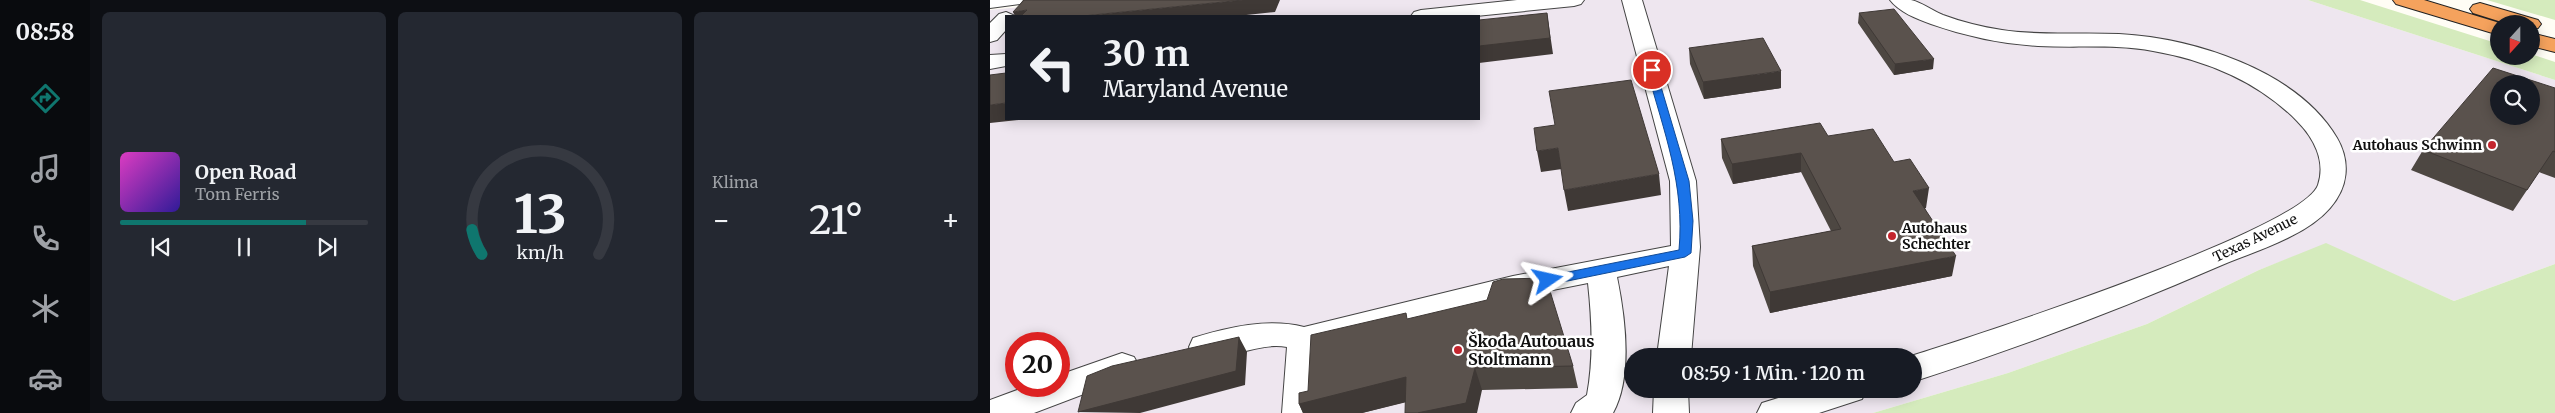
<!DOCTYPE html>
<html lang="de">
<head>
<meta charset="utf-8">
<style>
	:root { --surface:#171b24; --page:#242831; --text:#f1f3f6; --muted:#9ea1a6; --line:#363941; --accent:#0f766e }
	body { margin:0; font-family:Merriweather,serif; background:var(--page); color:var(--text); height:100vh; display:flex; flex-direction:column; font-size:19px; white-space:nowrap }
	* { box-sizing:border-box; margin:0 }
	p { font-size:16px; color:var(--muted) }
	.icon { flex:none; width:28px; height:28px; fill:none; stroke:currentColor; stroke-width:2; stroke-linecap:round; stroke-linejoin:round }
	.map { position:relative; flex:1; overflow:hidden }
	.drawer { display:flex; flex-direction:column; gap:12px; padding:12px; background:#0d0f14; width:900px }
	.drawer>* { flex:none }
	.guide { position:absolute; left:15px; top:15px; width:475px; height:105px; border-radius:0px; box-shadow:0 2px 12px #0003; background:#171b24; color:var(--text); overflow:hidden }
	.needle { width:32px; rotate:201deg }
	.buttons { position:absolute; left:1500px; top:15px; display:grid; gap:10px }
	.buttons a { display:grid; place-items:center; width:50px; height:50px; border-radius:50%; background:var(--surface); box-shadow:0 2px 12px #0003; font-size:25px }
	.speed { position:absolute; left:15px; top:332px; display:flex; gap:10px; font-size:25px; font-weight:700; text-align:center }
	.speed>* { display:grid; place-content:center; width:65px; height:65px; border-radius:50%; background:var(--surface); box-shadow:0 2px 12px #0003; line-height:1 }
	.speed .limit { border:8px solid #d22; background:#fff; color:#111 }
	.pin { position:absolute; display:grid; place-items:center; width:42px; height:42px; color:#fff; margin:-21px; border:2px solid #fff; border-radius:50%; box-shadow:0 1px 5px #0007 }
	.me { position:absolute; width:55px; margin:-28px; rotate:79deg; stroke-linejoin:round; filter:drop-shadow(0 0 4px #0008) }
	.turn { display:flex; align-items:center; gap:18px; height:105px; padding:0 15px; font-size:22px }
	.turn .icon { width:65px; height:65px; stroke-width:2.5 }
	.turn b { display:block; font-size:35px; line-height:42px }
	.big { font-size:38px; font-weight:600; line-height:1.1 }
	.drawer .widget { flex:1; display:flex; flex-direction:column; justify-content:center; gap:8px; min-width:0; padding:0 18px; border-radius:8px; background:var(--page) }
	.drawer .dial { align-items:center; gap:0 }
	.dial svg { height:130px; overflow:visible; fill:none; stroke:var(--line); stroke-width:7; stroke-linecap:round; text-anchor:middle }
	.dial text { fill:var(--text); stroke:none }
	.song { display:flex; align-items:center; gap:15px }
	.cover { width:60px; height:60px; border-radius:8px; background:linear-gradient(135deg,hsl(310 70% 55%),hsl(250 70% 35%)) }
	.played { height:5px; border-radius:2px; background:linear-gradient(90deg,var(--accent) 75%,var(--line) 75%) }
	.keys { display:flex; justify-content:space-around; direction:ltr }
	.heat { display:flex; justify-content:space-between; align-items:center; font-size:28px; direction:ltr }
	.drawer .tiles { flex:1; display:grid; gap:12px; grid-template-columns:repeat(3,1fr) }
	.trip { position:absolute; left:634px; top:348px; width:298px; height:50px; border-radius:25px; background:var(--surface); box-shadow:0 2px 12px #0003; font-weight:600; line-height:50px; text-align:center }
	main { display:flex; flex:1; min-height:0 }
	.tabs { display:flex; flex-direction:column; width:90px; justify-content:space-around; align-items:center; background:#090b0e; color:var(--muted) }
	.tabs .icon { width:35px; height:35px }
	.tabs .current { color:var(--accent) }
	.tabs b { font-size:22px; color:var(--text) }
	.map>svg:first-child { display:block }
</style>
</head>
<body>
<main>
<nav class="tabs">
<b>08:58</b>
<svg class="icon current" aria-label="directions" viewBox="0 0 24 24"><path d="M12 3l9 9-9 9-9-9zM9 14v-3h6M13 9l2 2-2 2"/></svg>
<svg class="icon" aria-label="music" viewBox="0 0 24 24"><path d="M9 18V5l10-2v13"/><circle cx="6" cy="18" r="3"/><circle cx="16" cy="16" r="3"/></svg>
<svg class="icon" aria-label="phone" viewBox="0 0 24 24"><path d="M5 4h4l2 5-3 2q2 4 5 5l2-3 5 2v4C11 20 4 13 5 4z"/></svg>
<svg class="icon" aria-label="climate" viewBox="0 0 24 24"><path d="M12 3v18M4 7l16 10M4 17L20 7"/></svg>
<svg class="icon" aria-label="car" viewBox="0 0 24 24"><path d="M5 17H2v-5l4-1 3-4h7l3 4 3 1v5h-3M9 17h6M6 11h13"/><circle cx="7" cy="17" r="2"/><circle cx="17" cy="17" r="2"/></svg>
</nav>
<section class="drawer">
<div class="tiles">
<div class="widget">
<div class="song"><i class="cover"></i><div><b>Open Road</b><p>Tom Ferris</p></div></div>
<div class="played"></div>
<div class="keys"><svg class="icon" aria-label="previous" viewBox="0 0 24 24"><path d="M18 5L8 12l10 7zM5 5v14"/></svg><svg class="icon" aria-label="pause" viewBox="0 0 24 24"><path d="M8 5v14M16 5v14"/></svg><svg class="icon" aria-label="next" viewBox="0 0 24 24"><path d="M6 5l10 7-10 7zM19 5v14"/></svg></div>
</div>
<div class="widget dial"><svg viewBox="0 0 100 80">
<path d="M14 69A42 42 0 1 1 86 69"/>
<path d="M14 69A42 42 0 0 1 8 54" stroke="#0f766e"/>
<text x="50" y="56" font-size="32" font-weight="700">13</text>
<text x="50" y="72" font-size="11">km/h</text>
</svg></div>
<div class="widget"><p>Klima</p>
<div class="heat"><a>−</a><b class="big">21°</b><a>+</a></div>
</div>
</div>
</section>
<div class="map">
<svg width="1565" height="413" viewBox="0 0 1565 413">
	<rect width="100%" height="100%" fill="#fffdf5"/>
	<!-- industrial -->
	<path fill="#eee6ef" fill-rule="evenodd" d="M98 0H1318L1565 80V264L1464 301 1336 244 1269 270 1157 324 1018 373 883 413H0V10ZM16 16H489V119H16ZM1509 84H1541V116H1509ZM26 344H69V386H26ZM642 356H922V389H642Z"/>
	<!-- green -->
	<path fill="#d5ebbd" d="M1318 0H1370L1509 44V56H1541V54L1565 62V80Z
		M1497 0H1565V20Z
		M1336 243 1464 301 1565 264V413H883L1018 373 1157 324 1269 270Z"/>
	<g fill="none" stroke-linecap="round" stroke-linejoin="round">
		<defs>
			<path id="minor" d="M0 0H33L30 4 0 8Z
				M527 0H594L591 4 584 6 486 16H421L424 12 431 10Z
				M632 0H652L706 181 710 247 701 356H667L679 266 627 277C635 316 643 377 623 413H581L586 403 597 395C604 358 602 320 598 283L523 298 330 347 328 413H292L297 347C266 341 233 365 203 356L199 347 203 338C239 327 278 318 314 327L523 276 681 246 680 181Z
				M900 0C907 0 914 0 921 0 931 2 943 11 953 15 972 22 992 27 1012 30 1051 36 1090 32 1129 34 1203 38 1307 70 1347 138 1361 162 1358 188 1340 208 1316 236 1266 251 1232 265 1131 309 1028 348 922 382L921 356C981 337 1312 230 1328 185 1336 161 1324 138 1307 121 1269 82 1216 60 1163 51 1125 44 1087 48 1048 46 1012 44 975 36 941 24 927 19 909 12 900 0Z
				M16 12 25 16H16V30L7 40 0 42V23L9 14Z
				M16 54V66L0 69V55Z
				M132 353 144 357 149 366 144 375 44 413H0V400L38 386H69V375Z
				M664 389H698L699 413H663Z
				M817 389H877L872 399 829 413H767L772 403Z"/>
			<path id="highway" d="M1403 0H1434L1513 24H1509V35L1406 4Z
				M1490 3 1548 20 1551 24 1548 28 1541 30V24H1518L1483 13 1480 9 1483 5Z
				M1541 33 1565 39V52L1541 46Z"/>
		</defs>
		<!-- minor casing -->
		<use href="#minor" stroke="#444" stroke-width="2"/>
		<!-- highway casing -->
		<use href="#highway" stroke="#222" stroke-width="2"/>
		<!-- minor -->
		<use href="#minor" fill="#fff" fill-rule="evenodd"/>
		<!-- highway -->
		<use href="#highway" fill="#f5a25d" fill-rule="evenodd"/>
	</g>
	<!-- wall -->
	<path fill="#4d4742" d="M869 13 943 69 904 75 868 23Z
		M699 48 791 88 714 99 700 64Z
		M1565 88V178L1549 172 1523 211 1421 170 1433 150Z
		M838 136 904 162 936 208H935L962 276 780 313 763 266 762 246 841 231 811 172 743 184 732 158 731 139Z
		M419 319 583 366 588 388 492 390 415 402 372 413H313L309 404 318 391Z"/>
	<!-- shaded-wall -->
	<path fill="#3f3936" d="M253 0H290L285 12 247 16H93Z
		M37 10 40 16H25L23 12Z
		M557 13 563 54 489 63V46Z
		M944 59 943 69 904 75 905 64Z
		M791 71V88L714 99 713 82Z
		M16 103V119H38L0 123V105Z
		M568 148 572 169 551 172 547 151Z
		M811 153V172L743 184 742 164Z
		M669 174 671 195 578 211 574 190Z
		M939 188 936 208 921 211 923 191Z
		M966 256 962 276 780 313V292Z
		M249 337 257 352 255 385 150 413 88 412Z
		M485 368 492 390 487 413H427Z
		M416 377 425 400 372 413H313L309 404Z"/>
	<!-- building -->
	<path fill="#5a524d" stroke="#3f3936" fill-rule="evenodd" d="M34 0H253L93 16H31L37 10 23 12Z
		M904 9 944 59 905 64 869 13Z
		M557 13 560 38 489 46V20Z
		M773 38 791 71 713 82 699 48Z
		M1503 68 1565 88V152L1563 151 1537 190 1433 150ZM1509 84H1541V116H1509Z
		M16 73V103L0 105V75Z
		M641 80 669 174 574 190 568 148 547 151 544 128 565 125 559 91Z
		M830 123 838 136 883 129 904 162 920 159 939 188 923 191 966 256 780 292 762 246 851 229 811 153 742 164 731 139Z
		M556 278 583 366 485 368 476 403 427 413H415L416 377 309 404V393L318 391 321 335 416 313 417 319 497 300 503 282 513 279Z
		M249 337 246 371 88 412 97 376 122 366Z"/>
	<!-- route -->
	<path fill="#1a73e8" stroke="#114b97" d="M662 67 666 70 699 181 703 221 701 253 695 257 558 285 554 283 552 280 554 277 558 276 689 250C695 185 674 132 657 70Z"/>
	<!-- markers -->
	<g fill="#c4262e" stroke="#fff" stroke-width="2">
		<circle cx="1502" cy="145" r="5"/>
		<circle cx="902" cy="236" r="5"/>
		<circle cx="468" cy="350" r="5"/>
	</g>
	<g text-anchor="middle" stroke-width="5" stroke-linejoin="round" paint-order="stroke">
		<!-- poi labels -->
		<g font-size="14" font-weight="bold" fill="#111" stroke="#fff" text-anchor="end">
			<text x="1492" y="150">Autohaus Schwinn</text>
			<text x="912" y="233" text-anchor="start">Autohaus<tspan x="912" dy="16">Schechter</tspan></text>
		</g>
		<!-- street labels -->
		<g font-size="14" fill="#111" stroke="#fff">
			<text transform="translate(1265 238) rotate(-26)" y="5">Texas Avenue</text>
		</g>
		<!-- near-poi labels -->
		<g font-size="16" font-weight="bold" fill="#111" stroke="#fff" text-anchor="start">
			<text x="478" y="347">Škoda Autouaus<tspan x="478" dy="18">Stoltmann</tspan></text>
		</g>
	</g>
</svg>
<div class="buttons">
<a><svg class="needle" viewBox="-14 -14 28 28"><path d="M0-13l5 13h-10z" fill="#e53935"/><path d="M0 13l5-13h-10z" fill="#9ea1a6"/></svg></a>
<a><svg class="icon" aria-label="search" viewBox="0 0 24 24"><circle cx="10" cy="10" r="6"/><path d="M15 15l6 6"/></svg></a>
</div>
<div class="speed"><div class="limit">20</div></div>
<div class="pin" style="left:662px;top:70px;background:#d93025"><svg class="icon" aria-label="arrive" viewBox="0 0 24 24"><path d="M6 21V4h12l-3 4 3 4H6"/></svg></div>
<svg class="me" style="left:558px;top:280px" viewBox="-20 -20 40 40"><path d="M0-17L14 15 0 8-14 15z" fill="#1a73e8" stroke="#fff" stroke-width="4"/></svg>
<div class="trip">08:59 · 1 Min. · 120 m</div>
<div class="guide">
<div class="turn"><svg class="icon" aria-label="left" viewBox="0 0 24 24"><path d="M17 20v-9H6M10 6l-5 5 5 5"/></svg><div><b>30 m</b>Maryland Avenue</div></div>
</div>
</div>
</main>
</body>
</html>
